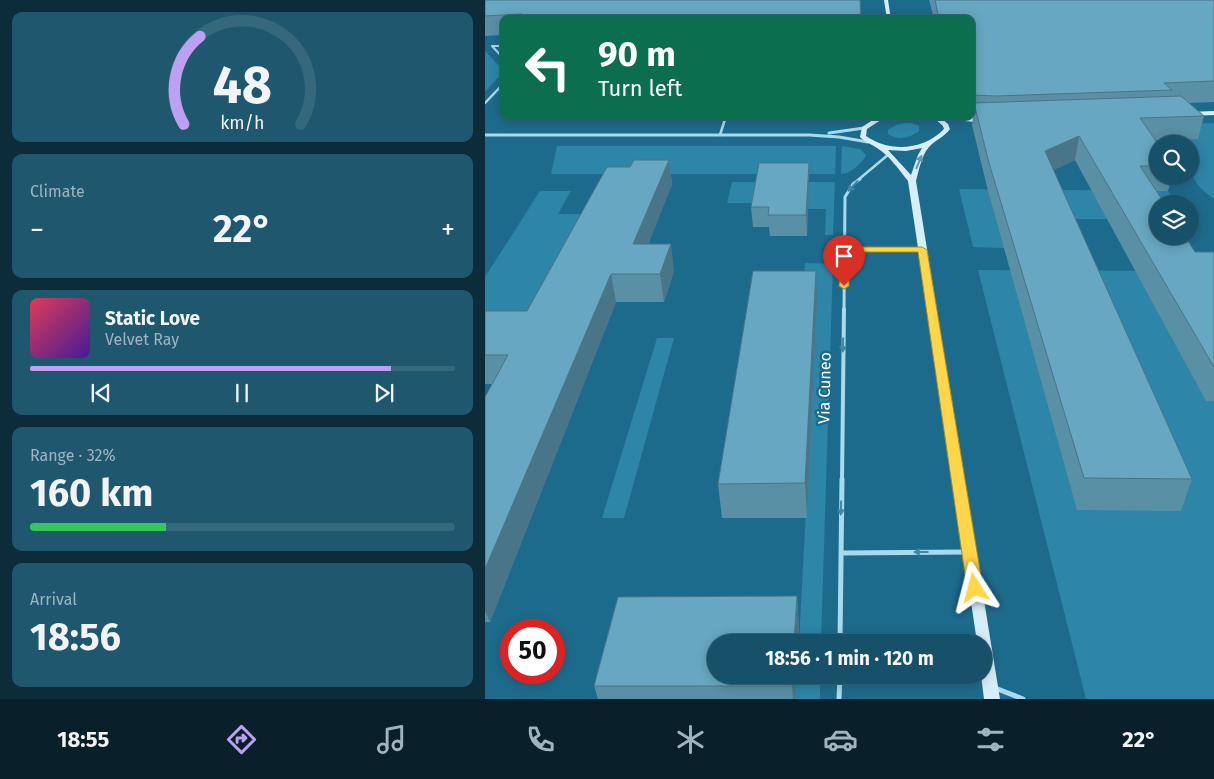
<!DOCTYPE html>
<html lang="en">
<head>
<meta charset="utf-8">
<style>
	:root { --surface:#165069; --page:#1f576f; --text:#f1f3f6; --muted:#9eb5c0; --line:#35677d; --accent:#bca0f2 }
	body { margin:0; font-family:"Fira Sans",sans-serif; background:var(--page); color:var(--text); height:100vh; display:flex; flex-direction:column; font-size:19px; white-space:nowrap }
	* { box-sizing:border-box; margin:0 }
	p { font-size:16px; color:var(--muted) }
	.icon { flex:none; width:28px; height:28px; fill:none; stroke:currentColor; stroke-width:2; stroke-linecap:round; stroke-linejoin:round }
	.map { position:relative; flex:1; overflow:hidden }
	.panel { display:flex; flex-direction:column; gap:12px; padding:12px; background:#0c2c3a; width:485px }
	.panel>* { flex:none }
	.guide { position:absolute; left:15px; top:15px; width:475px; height:105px; border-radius:10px; box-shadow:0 2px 12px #0003,0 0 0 1px var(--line); background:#0b6e4f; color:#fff; overflow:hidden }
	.buttons { position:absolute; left:664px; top:135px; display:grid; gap:10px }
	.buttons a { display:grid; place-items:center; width:50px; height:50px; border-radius:50%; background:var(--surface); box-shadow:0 2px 12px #0003,0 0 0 1px var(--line); font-size:25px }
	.speed { position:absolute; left:15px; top:619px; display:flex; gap:10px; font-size:25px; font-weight:700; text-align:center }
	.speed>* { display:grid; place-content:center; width:65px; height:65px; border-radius:50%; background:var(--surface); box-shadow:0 2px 12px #0003,0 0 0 1px var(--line); line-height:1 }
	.speed .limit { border:8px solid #d22; background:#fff; color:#111 }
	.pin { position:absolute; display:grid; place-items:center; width:42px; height:42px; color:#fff; margin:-51px -21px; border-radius:50% 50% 50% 0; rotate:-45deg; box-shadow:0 0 5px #0007 }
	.pin .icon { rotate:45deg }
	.me { position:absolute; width:55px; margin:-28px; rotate:351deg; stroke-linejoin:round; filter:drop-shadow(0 0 4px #0008) }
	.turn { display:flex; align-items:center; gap:18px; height:105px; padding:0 15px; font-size:22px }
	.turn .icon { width:65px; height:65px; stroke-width:2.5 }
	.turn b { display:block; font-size:35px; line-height:42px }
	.big { font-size:38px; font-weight:700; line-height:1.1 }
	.panel .card { flex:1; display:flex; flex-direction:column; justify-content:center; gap:8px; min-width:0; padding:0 18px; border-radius:10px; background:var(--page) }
	.panel .dial { align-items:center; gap:0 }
	.dial svg { height:130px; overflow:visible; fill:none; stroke:var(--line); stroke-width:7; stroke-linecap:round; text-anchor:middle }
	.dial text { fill:var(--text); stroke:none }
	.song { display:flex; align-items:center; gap:15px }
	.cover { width:60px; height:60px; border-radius:8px; background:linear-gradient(135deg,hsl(350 70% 55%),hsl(260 70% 35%)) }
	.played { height:5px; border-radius:2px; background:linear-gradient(90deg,var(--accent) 85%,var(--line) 85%) }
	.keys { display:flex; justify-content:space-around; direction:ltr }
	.heat { display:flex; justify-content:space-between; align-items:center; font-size:28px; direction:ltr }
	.charge { height:8px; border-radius:4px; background:linear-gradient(90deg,#34c759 32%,var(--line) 0) }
	.trip { position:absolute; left:222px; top:634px; width:285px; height:50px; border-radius:25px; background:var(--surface); box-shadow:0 2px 12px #0003,0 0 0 1px var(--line); font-weight:700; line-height:50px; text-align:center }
	.tabs { display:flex; height:80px; justify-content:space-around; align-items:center; background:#09202a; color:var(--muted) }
	.tabs .icon { width:35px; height:35px }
	.tabs .current { color:var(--accent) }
	.tabs b { font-size:22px; color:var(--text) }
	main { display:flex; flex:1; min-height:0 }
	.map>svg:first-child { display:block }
</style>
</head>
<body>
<main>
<section class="panel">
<div class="card dial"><svg viewBox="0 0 100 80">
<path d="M14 69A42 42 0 1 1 86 69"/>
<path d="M14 69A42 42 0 0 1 24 15" stroke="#bca0f2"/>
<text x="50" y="56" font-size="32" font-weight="700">48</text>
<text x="50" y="72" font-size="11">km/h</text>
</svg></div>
<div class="card"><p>Climate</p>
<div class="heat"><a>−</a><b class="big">22°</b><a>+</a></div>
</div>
<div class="card">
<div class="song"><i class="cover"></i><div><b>Static Love</b><p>Velvet Ray</p></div></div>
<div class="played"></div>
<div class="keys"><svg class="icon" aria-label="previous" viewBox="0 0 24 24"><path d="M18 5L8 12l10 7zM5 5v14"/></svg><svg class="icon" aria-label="pause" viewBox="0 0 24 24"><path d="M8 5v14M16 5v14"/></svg><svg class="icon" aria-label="next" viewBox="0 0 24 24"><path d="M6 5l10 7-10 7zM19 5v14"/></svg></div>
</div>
<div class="card"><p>Range · 32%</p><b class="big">160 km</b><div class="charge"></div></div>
<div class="card"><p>Arrival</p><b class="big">18:56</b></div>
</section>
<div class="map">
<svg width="729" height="699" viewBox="0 0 729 699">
	<rect width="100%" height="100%" fill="#1d6b8c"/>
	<!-- green -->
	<path fill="#2d85a7" d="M0 51 19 71 0 92Z
		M426 123 434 126V131C425 138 414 141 403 134V130C410 124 417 123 426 123Z
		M729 123V199C703 180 705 173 705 144H682L667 125Z
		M72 146H351L350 174H66Z
		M357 146 375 149 381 155C378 163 365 174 356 174Z
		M247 182H276L272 203H242Z
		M324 182H350L348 235H340L341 209H323Z
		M474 189 683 191 692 204H672L667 219H566L519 248 488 247Z
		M55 191H86L73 214H115L50 340 0 344V277Z
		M320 263 348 264 336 642H314L332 301H317Z
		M493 270 729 271V699H601Z
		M172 338H189L139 518H117Z
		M312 675H335V699H310Z"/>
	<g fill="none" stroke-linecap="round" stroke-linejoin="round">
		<!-- lane-far4 -->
		<path stroke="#a9daec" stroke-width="2" d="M7 46 19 59
			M7 46H19"/>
		<!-- lane-far3 -->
		<path stroke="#a9daec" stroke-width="2.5" d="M0 103 19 83
			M235 135 241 116
			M373 180 404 154"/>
		<!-- lane-far2 -->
		<path stroke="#a9daec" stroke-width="3" d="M359 249 437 250
			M359 311 360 197 368 184 375 179"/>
		<!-- lane-far1 -->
		<path stroke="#a9daec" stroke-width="4" d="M357 480 359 309"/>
		<!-- lane -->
		<path stroke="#a9daec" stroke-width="5" d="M356 553 483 552
			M355 642 357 479
			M510 688 538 699
			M354 699 355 675"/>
		<!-- street -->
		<path stroke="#a9daec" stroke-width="3" d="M344 133 379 128
			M0 135H324L354 137 383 142"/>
		<!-- secondary -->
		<path fill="#d6eef9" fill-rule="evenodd" d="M399 0H403L406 19H402Z
			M729 111V115L703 116 700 114 703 112Z
			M394 116H402L382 129 381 136C405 153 439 150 459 129L458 126 447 116H472L501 119 504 121 501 123 457 119 463 124 465 129C460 136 453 139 447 144 437 152 434 170 431 181L515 699H499L496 675H499V642H492L423 181C414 170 405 156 392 148 386 144 380 142 375 137L377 127ZM437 148 433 155 426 175 403 150 421 151Z"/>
	</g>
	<!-- wall -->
	<path fill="#5990a6" d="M0 0 376 19H19V35L0 36Z
		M444 0H729V102L703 103 719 116 713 139 671 140 672 144V176H687L683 191H671L710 252H729V401H721L590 160 568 170 707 479 696 511 592 510 502 187 487 125 488 116H486V19H449Z
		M184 160 187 184 163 244 189 271 179 302H131L5 622H0V397L7 384H0V311H42Z
		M324 182 322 236H285L284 227H268L266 207Z
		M332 301 322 518H237L233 484Z
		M312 596 314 631V642H231V675H312L310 699H113L109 686 133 597Z"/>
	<!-- shaded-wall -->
	<path fill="#487587" d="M594 136 590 160 556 176 560 151Z
		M184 160 187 184 153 271 148 244Z
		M324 163V182L322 236 321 215Z
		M186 244 189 271 179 302 175 274Z
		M331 271 332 301 322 518 320 483Z
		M126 274 131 302 5 622 0 611V569Z
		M312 596 314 631V642H309Z
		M307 675H312L310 699H308L307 686Z"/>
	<!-- building -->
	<path fill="#67a7c1" stroke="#487587" d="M0 0H375L376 19H33L37 14 0 16Z
		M450 0H729V81L679 83 687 90 512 96 487 95 486 19H454Z
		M696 96 719 116 655 118 673 144H672V166H655L680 204H672V236H700L710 252H729V367L594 136 560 151 707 479 599 478 504 163 489 103Z
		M149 160H184L148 244H186L175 274H126L0 569V397L23 355H0V311H42L122 167H145Z
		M274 163H324L321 215H283L284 207H266Z
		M268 271H331L320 483 233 484Z
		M312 596 309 642H231V675H307V686H109L133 597Z"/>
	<!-- one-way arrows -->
	<defs><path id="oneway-solid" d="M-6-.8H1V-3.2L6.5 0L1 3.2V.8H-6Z" transform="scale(1.25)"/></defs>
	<use fill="#5e99b2" href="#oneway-solid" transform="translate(434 162) rotate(-68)"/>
	<g fill="#4087a4">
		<use href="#oneway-solid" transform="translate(368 186) rotate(132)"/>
		<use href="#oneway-solid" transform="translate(358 345) rotate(91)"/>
		<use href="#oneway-solid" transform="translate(356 508) rotate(91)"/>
		<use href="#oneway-solid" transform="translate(436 552) rotate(180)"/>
	</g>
	<!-- route -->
	<path fill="#ffd54a" stroke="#a68a30" d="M356 247H437L442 250 498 588 496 593 490 594 485 593 482 588 433 252H364V286L359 289 354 286Z"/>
	<g text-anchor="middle" stroke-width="5" stroke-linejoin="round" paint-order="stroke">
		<!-- street labels -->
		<g font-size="16" fill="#fff" stroke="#1d6b8c">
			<text transform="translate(339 388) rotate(-89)" y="6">Via Cuneo</text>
		</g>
	</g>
</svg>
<div class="buttons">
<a><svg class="icon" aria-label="search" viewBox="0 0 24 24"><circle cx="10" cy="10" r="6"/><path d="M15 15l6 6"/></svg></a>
<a><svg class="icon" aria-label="layers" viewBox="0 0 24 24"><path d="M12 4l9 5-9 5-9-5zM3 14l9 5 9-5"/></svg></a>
</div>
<div class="speed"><div class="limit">50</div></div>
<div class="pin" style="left:359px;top:286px;background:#d93025"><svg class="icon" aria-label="arrive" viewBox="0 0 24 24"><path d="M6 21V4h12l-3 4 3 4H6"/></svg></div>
<svg class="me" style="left:490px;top:588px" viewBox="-20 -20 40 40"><path d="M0-17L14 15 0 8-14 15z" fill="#ffd54a" stroke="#fff" stroke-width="4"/></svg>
<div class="trip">18:56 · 1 min · 120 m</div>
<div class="guide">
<div class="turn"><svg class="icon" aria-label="left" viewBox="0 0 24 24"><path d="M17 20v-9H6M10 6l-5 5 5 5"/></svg><div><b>90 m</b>Turn left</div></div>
</div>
</div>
</main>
<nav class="tabs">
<b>18:55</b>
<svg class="icon current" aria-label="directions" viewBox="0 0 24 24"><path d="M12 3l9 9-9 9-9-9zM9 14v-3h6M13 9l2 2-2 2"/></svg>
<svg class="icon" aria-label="music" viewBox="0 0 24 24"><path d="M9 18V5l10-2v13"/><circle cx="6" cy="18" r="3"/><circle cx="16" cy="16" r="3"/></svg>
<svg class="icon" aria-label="phone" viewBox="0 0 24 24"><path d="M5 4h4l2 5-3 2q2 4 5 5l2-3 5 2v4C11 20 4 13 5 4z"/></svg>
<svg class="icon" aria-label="climate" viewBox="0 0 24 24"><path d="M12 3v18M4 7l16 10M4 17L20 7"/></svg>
<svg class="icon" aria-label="car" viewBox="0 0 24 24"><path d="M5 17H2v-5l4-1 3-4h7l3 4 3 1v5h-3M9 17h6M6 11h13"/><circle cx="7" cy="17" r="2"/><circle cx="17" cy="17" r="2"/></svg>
<svg class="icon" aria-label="filters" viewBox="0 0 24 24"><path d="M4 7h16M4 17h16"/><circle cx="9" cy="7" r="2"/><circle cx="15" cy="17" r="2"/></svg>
<b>22°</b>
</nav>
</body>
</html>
